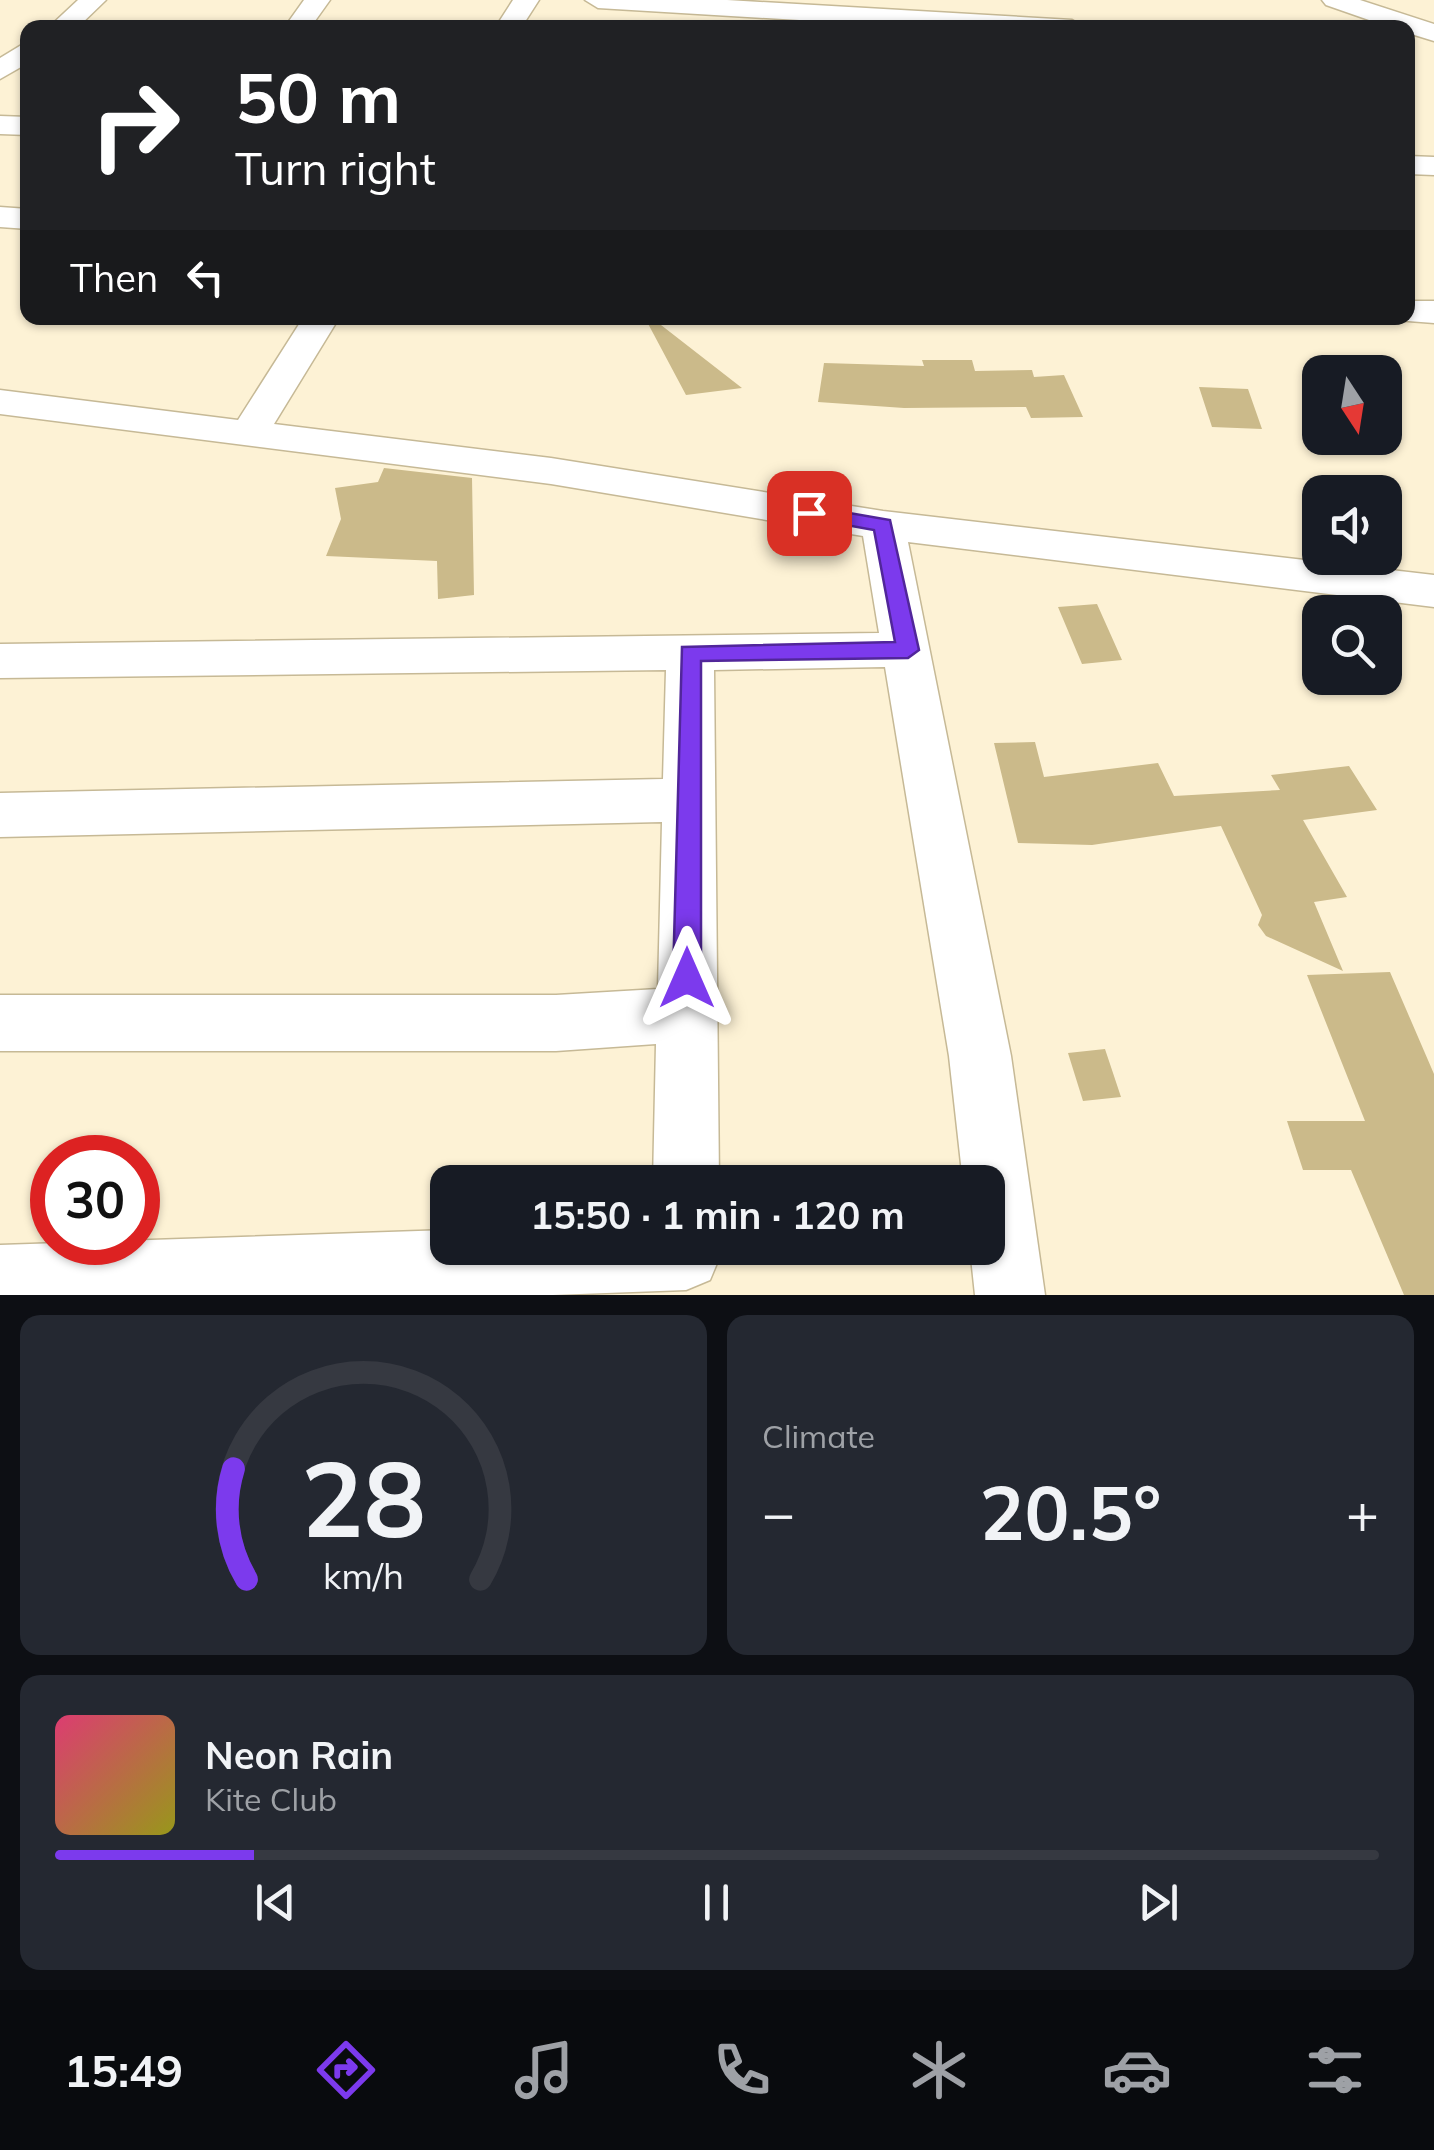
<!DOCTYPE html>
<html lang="en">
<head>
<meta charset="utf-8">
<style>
	:root { --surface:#171b24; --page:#242831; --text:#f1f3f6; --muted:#9ea1a6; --line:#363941; --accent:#7c3aed }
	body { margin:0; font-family:Mulish,sans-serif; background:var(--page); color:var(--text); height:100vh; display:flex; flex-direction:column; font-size:38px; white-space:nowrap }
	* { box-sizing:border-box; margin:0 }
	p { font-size:32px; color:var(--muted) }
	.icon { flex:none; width:55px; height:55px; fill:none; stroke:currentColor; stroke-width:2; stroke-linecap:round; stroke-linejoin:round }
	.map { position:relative; height:1295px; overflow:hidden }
	.panel { display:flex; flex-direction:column; gap:20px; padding:20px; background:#0d0f14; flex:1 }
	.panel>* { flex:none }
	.guide { position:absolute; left:20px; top:20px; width:1395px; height:305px; border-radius:20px; box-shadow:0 2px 8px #0004; background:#202124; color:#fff; overflow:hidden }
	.needle { width:65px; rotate:168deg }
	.fabs { position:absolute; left:1302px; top:355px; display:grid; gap:20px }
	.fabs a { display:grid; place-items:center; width:100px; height:100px; border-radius:20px; background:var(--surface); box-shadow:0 2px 8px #0004; font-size:50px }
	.speed { position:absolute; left:30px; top:1135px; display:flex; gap:20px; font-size:50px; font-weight:700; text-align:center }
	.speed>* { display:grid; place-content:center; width:130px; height:130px; border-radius:50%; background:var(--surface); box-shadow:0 2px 8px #0004; line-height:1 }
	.speed .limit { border:15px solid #d22; background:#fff; color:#111 }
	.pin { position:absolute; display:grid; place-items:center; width:85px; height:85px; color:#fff; margin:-42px; border-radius:20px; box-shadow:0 5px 15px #0006 }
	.me { position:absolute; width:110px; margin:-55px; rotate:0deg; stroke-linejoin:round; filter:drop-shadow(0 0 8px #0008) }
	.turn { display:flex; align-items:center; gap:35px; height:210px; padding:0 50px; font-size:45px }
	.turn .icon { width:130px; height:130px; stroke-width:2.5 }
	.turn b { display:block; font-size:70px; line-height:85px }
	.then { display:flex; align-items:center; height:95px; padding:0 50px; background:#0003; gap:20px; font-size:38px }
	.big { font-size:75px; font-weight:700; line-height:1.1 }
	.panel .widget { flex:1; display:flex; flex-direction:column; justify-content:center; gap:15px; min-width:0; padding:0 35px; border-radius:20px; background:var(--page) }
	.panel .dial { align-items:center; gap:0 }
	.dial svg { height:260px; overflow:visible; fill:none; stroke:var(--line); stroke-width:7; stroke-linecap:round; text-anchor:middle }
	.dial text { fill:var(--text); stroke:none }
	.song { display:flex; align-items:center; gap:30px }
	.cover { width:120px; height:120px; border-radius:15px; background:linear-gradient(135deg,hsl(340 70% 55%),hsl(60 70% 35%)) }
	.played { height:10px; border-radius:5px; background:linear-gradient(90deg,var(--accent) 15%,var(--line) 15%) }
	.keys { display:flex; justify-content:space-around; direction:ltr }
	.heat { display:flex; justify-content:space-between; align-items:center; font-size:55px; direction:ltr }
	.panel .tiles { flex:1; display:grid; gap:20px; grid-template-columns:1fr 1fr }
	.widget:last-child { grid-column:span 2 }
	.trip { position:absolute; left:430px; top:1165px; width:575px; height:100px; border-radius:20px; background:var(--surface); box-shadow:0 2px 8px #0004; font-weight:700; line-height:100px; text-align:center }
	.tab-bar { display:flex; height:160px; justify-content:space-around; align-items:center; background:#090b0e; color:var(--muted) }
	.tab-bar .icon { width:70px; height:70px }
	.tab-bar .selected { color:var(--accent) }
	.tab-bar b { font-size:45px; color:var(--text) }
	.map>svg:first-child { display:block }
</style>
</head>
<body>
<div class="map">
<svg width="1434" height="1295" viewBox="0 0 1434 1295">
	<rect width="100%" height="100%" fill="#fdf2d5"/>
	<!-- building -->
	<path fill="#cbba8a" d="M645 318H652L742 388 686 395Z
		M922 360H972L975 371 1032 370 1034 377 1064 375 1083 417 1031 418 1026 407 904 408 818 402 824 363 924 366Z
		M1199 387 1248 389 1262 429 1212 427Z
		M384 468 472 478 474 595 438 599 437 561 326 556 341 519 335 488 378 482Z
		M1097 604 1122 660 1082 664 1058 607Z
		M1035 742 1044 777 1158 763 1174 796 1280 790 1271 775 1349 766 1377 810 1303 820 1347 897 1314 902 1343 971 1266 936 1258 925 1262 915 1221 826 1092 845 1018 843 994 743Z
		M1390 972 1434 1074V1295H1404L1351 1170H1303L1287 1121H1365L1307 975Z
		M1105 1049 1121 1097 1083 1101 1068 1053Z"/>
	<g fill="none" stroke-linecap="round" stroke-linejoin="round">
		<defs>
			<path id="street" d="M78 0H106L77 28H48Z
				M304 0H330L310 28H284Z
				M513 0H539L521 28H495Z
				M585 0H727L1072 20 1085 28H933L598 8Z
				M1322 0H1360L1434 24V41L1408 33V28H1392L1326 5Z
				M28 41V63L0 79V58Z
				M0 116 28 117V135L0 134Z
				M1408 156 1434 157V175L1408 174Z
				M0 207 28 209V229L0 227Z
				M1408 301H1434V323L1395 320 1408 318Z
				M303 318H339L274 424 551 458 883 511 1434 575V607L908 542 1011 1056 1045 1295H975L970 1248H988V1182H963L949 1056 885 667 714 670 719 1182H653L656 1044 556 1051H0V995H556L658 989 662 822 0 837V793L663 779 666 670 0 678V644L879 633 863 536 551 484 0 414V390L238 420Z
				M448 1230V1248H717L720 1256 710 1280 686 1290 553 1295H0V1245Z"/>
		</defs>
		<!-- street casing -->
		<use href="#street" stroke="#c6b996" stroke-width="3"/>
		<!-- street -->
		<use href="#street" fill="#fff" fill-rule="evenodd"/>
	</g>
	<!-- route -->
	<path fill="#7c3aed" stroke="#51269a" stroke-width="2.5" d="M809 506 890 520 919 650 908 658 701 661V978L697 987 687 991 677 987 673 978 682 647 895 642 874 530 802 517V508Z"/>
</svg>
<div class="fabs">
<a><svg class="needle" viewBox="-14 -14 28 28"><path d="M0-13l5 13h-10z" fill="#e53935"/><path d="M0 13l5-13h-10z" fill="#9ea1a6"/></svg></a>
<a><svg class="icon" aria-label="sound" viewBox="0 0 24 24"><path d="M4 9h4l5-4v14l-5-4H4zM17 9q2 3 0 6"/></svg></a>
<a><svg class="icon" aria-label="search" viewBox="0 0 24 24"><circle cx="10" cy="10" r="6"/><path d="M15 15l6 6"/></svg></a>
</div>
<div class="speed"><div class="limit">30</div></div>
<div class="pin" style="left:809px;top:513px;background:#d93025"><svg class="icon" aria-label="arrive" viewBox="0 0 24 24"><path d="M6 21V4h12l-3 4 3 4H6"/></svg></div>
<svg class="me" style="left:687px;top:978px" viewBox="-20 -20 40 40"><path d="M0-17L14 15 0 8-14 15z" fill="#7c3aed" stroke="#fff" stroke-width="4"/></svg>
<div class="trip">15:50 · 1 min · 120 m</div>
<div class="guide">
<div class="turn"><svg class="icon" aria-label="right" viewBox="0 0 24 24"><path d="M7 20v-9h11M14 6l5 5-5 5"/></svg><div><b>50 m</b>Turn right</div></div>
<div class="then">Then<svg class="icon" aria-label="left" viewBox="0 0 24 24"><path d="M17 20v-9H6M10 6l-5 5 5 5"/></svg></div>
</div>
</div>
<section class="panel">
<div class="tiles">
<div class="widget dial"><svg viewBox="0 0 100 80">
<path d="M14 69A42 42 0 1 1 86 69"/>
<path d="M14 69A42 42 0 0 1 10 35" stroke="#7c3aed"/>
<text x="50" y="56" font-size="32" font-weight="700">28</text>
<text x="50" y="72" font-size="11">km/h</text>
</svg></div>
<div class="widget"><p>Climate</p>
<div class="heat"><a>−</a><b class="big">20.5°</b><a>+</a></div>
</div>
<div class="widget">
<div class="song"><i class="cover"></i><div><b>Neon Rain</b><p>Kite Club</p></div></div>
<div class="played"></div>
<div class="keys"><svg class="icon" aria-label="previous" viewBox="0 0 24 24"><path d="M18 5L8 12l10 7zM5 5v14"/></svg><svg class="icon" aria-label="pause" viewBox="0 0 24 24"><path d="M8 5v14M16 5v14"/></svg><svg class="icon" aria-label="next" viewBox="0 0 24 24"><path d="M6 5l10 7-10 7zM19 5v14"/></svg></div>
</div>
</div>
</section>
<nav class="tab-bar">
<b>15:49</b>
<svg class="icon selected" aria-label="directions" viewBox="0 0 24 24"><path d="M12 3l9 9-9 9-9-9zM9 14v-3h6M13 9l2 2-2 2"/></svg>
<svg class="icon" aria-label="music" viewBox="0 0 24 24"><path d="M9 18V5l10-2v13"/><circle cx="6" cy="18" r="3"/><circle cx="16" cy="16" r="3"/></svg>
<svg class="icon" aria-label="phone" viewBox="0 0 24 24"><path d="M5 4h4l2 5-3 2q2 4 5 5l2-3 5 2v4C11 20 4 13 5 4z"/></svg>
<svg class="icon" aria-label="climate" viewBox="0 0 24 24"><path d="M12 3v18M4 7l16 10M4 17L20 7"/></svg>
<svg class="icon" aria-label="car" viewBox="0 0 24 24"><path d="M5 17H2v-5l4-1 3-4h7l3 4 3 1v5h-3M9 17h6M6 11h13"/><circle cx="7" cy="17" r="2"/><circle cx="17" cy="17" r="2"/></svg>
<svg class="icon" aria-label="filters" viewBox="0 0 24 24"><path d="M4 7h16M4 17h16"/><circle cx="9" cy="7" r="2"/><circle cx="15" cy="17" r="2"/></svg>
</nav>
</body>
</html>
